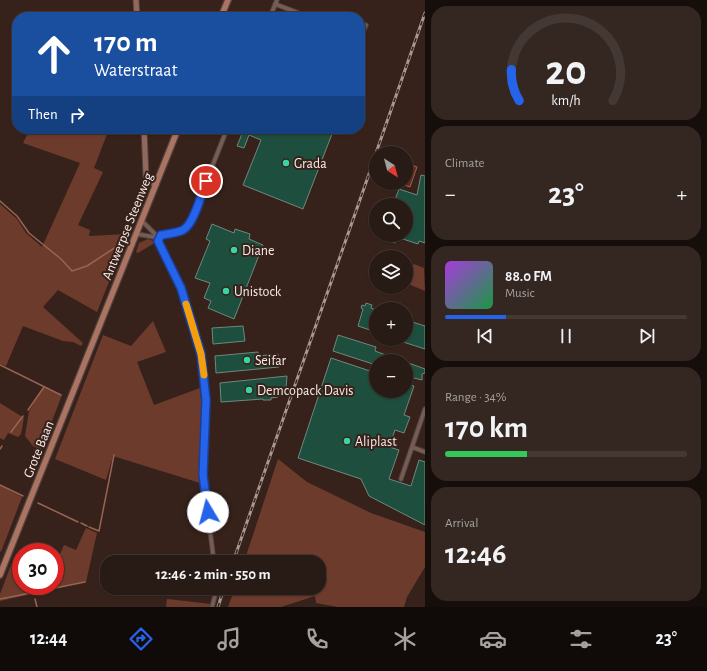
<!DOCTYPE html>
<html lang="en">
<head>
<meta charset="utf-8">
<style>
	:root { --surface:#281a14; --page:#342722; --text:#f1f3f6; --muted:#a5a1a0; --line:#443834; --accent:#2563eb }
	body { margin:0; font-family:"Alegreya Sans",sans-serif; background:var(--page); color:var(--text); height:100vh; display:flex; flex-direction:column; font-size:15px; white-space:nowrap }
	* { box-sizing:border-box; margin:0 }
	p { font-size:13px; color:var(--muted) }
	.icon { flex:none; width:22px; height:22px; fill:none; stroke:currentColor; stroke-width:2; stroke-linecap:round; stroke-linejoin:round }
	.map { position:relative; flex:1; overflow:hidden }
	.panel { display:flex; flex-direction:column; gap:6px; padding:6px; background:#160e0b; width:282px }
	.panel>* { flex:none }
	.banner { position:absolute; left:12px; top:12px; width:353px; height:122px; border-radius:16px; box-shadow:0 1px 3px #0004,0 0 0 1px var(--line); background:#1a4fa0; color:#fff; overflow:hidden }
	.needle { width:26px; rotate:144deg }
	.tools { position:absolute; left:369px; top:146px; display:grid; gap:8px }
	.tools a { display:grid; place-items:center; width:44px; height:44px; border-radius:50%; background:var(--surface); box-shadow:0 1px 3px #0004,0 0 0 1px var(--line); font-size:20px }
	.speed { position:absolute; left:12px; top:543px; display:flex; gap:8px; font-size:20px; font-weight:700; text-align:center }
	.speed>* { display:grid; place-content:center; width:52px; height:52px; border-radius:50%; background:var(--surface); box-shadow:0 1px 3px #0004,0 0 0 1px var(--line); line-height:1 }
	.speed .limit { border:6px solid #d22; background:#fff; color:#111 }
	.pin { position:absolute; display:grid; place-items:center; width:34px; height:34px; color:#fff; margin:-17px; border:2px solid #fff; border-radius:50%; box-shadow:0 1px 4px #0007 }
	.me { position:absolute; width:44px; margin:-22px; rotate:352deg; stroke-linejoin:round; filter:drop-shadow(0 0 3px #0008) }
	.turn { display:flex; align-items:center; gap:14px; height:84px; padding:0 16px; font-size:18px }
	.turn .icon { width:52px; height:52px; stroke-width:2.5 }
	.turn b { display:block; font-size:28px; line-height:34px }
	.then { display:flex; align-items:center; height:38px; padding:0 16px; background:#0003; gap:8px; font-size:15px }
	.big { font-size:30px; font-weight:700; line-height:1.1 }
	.panel .card { flex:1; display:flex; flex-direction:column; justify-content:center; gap:6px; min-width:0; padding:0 14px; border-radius:16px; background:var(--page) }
	.panel .dial { align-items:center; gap:0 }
	.dial svg { height:104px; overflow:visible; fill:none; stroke:var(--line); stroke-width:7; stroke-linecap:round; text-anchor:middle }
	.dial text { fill:var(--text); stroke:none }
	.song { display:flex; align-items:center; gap:12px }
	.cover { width:48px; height:48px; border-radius:6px; background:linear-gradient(135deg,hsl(280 70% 55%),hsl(140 70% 35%)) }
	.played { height:4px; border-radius:2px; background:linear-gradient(90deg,var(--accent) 25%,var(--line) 25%) }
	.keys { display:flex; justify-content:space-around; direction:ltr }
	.heat { display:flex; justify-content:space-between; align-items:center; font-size:22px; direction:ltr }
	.charge { height:6px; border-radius:3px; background:linear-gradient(90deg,#34c759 34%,var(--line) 0) }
	.trip { position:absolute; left:100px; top:555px; width:226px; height:40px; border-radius:16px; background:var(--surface); box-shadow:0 1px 3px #0004,0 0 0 1px var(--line); font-weight:700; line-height:40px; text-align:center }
	.tabs { display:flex; height:64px; justify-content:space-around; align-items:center; background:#100a08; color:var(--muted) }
	.tabs .icon { width:28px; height:28px }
	.tabs .on { color:var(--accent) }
	.tabs b { font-size:18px; color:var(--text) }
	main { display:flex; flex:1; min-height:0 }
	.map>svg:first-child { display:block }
</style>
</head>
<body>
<main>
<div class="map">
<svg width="425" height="607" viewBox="0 0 425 607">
	<rect width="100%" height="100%" fill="#36221b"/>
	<!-- green -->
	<path fill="#6d3b2b" d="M30 129H109L94 168 103 172 78 225 90 230 89 236 128 234 97 312 58 290 43 307 83 343 81 346 73 342 63 341 23 326 6 366 0 364V204L17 219 26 233 42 247 80 163 23 143Z
		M148 239 156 242 138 253 136 252 139 243Z
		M414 264 424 268 425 291 406 283V273Z
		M153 321 166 352 137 362 154 405 200 388 203 421 200 483 113 456 106 480 55 459 103 335 131 346Z
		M44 387 62 395 41 450 33 446 25 436 29 411Z
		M0 403 24 418 21 434 18 437 8 433 4 440 0 438Z
		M278 459 307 482 371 513 425 532V567L407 597 404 607H338L316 603 315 596 281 607H228L235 588H319V562H244Z
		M0 485 22 497 1 552 0 551Z
		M86 528 97 533 86 582 0 601V594L13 560 21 566V586H55V565L64 545 76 550Z
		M167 599 211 604 210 607H166Z"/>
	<!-- water -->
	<path fill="#6d2b15" stroke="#976454" d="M409 164 417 167 410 187 401 184 406 183V171Z"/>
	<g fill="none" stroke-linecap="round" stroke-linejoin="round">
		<!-- stream -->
		<path stroke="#976454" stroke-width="1.5" d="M0 201 17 216 29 233 61 259 72 271 87 266 122 243
			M0 365 61 395
			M28 410 44 387
			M11 432 23 416
			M0 449 2 446
			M0 485 23 496
			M38 503 78 522
			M81 523 87 526
			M89 527 99 531 114 455
			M0 599 85 582
			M35 599 37 607"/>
	</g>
	<!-- building -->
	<path fill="#1e4e3d" stroke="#6e887d" d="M244 129H254L263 133 264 129H320L332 134 303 209 243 185 261 140 249 135 244 148 237 146Z
		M421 175 425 176V243L419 241 418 244 397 237 395 243 382 239 383 235H406V205H393L399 189 417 195Z
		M212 224 234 233 235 229 250 234 249 239 263 245 234 319 208 308 211 301 204 298 210 283 195 278 210 241 206 239Z
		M366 303 372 305 371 308 376 310V332L358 326 363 309 361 308 362 305 365 306Z
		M406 320 425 326V349L397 340 406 339Z
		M243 326 245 341 213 344 212 328Z
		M338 335 376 347 375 351 402 361H376V365L333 351Z
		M258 352V356L278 354 279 367 216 373 215 356Z
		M331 358 376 373V391H406V383L414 386 404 415 410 417 404 433 395 430 389 447 399 450 389 479 411 486 419 460 425 462V525L369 496 361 479 298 458Z
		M406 362 425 369V373L422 374V380L406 376Z
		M287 376 286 388 277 389 278 397 271 398V400H263V399L221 402 220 383Z"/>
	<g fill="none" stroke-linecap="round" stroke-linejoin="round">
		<defs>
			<path id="street" d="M275 4 309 17
				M270 17 277 0
				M360 39 366 25
				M142 221 159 238
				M137 234 159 238 161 235 183 230 191 220 227 129
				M159 238 158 241 181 288 201 353 206 400 203 475 214 562
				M412 447 425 452
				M401 479 425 409
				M212 607 217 588"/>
			<path id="secondary" d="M136 0 137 17
				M144 129 146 176 149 181 156 185"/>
			<path id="primary" d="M221 17 228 0
				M0 575 178 129"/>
		</defs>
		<!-- street casing -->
		<use href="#street" stroke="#52413c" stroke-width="5.5"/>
		<!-- secondary casing -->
		<use href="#secondary" stroke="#52413c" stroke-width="7"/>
		<!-- primary casing -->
		<use href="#primary" stroke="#52413c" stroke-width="8"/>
		<!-- street -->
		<use href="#street" stroke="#755d56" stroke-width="3.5"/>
		<!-- secondary -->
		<use href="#secondary" stroke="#90685c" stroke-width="5"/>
		<!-- primary -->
		<use href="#primary" stroke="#ab7362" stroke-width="5.5"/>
		<defs>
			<path id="rail" d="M376 153 425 13
				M233 562 376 154
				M218 607 224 588"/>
		</defs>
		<!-- rail casing -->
		<use href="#rail" stroke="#a89792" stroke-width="3"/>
		<!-- rail -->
		<use href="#rail" stroke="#36221b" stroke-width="1.5" stroke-dasharray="4.5" stroke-linecap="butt"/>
	</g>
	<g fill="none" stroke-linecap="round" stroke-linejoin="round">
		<defs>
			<path id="route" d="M206 181C202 193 194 224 183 230 177 233 168 234 161 235L158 241 181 288 201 354 206 400 203 475 208 512"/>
		</defs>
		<!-- route casing -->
		<use href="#route" stroke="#184099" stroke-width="10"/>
		<!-- route -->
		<use href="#route" stroke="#2563eb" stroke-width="7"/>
		<!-- slow -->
		<path stroke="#f59e0b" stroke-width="7" d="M186 304 201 354 204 375"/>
	</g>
	<!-- markers -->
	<g fill="#3ad4a5" stroke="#36221b" stroke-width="1.5">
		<circle cx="286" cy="163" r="4"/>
		<circle cx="234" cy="250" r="4"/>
		<circle cx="226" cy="291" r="4"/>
		<circle cx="247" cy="360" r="4"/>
		<circle cx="249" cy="390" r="4"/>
		<circle cx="347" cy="441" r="4"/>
	</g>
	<g text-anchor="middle" stroke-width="4" stroke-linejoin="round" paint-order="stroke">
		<!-- poi labels -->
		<g font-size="14" fill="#f9eae6" stroke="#36221b" text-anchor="start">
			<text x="294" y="168">Grada</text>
			<text x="242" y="255">Diane</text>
			<text x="234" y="296">Unistock</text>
			<text x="255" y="365">Seifar</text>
			<text x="257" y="395">Demcopack Davis</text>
			<text x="355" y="446">Aliplast</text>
		</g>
		<!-- street labels -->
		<g font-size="14" fill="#f9eae6" stroke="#36221b">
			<text transform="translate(127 226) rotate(-68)" y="5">Antwerpse Steenweg</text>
			<text transform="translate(38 449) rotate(-68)" y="5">Grote Baan</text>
		</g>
	</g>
</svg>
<div class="tools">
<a><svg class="needle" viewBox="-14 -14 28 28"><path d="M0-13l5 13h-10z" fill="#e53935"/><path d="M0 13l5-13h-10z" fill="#a5a1a0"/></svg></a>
<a><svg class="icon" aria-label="search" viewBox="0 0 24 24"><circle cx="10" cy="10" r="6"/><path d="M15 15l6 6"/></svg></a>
<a><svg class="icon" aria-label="layers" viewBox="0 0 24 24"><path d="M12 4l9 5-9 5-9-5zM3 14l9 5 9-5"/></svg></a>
<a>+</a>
<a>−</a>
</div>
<div class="speed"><div class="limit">30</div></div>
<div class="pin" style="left:206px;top:181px;background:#d93025"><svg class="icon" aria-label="arrive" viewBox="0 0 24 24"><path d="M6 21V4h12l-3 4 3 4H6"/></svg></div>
<svg class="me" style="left:208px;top:512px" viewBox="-20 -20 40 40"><circle r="19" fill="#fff"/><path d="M0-13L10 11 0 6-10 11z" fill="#2563eb"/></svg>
<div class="trip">12:46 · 2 min · 550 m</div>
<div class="banner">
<div class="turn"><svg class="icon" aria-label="ahead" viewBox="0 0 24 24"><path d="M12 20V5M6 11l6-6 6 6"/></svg><div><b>170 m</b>Waterstraat</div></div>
<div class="then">Then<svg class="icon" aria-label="right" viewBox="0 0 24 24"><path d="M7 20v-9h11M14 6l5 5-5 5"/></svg></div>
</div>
</div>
<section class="panel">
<div class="card dial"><svg viewBox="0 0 100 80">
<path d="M14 69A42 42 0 1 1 86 69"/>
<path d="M14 69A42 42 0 0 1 8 45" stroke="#2563eb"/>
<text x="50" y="56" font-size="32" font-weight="700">20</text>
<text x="50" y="72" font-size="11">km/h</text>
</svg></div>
<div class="card"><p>Climate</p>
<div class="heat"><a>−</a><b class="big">23°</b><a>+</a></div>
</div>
<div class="card">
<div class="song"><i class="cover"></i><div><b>88.0 FM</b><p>Music</p></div></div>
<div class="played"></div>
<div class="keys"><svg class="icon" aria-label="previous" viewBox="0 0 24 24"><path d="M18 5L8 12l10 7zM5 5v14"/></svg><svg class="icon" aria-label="pause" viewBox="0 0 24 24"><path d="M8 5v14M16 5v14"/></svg><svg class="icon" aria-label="next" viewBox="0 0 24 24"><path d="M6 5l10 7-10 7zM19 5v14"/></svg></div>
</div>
<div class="card"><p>Range · 34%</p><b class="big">170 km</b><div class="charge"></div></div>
<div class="card"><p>Arrival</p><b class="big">12:46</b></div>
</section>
</main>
<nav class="tabs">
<b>12:44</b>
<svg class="icon on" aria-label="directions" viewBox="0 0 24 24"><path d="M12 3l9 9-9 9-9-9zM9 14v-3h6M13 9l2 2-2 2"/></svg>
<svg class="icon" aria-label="music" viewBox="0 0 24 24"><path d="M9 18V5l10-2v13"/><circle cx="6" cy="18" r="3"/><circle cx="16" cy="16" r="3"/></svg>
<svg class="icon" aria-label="phone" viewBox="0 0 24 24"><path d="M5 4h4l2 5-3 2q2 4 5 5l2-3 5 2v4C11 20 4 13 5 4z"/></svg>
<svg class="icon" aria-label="climate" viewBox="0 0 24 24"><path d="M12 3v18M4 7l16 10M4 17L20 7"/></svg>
<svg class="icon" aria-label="car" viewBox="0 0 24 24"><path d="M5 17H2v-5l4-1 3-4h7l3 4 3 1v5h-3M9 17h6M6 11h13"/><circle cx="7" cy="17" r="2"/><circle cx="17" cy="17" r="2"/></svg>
<svg class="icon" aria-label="filters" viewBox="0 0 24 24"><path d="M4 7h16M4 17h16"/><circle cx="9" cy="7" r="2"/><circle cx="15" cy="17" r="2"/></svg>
<b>23°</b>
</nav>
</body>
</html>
